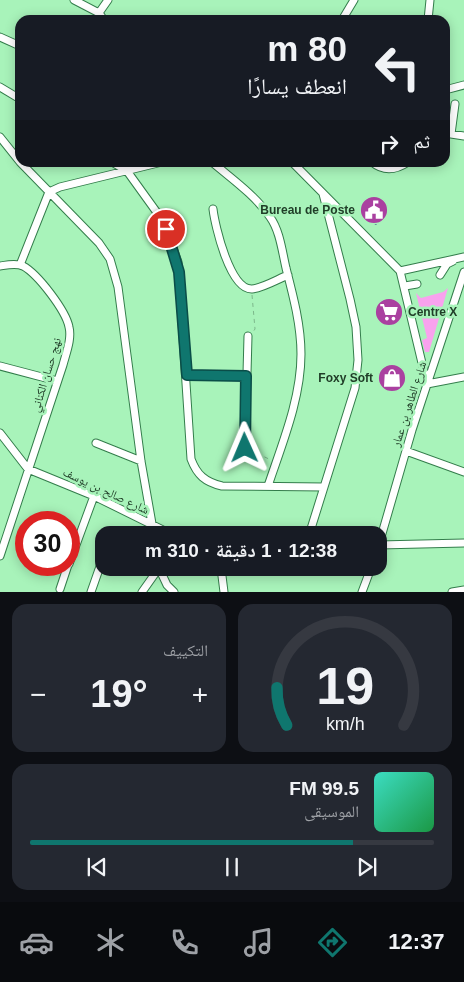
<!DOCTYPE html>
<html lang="ar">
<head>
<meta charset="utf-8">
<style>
	:root { --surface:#171b24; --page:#242831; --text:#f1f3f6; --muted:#9ea1a6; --line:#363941; --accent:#0f766e }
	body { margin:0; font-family:Arial,"Noto Naskh Arabic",sans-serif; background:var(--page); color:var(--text); direction:rtl; height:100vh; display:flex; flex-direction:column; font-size:19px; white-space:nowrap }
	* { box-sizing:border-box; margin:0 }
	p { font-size:16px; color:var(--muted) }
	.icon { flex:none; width:28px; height:28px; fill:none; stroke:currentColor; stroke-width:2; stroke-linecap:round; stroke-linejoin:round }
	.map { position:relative; height:592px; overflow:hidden; direction:ltr }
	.panel { display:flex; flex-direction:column; gap:12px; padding:12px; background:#0d0f14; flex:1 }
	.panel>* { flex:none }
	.guide { position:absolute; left:15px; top:15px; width:435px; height:152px; border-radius:15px; box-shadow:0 2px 12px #0003; direction:rtl; background:#171b24; color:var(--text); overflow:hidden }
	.speed { position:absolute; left:15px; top:511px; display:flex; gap:10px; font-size:25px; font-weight:700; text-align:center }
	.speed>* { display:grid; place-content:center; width:65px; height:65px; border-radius:50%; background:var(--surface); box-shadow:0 2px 12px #0003; line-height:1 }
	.speed .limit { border:8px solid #d22; background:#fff; color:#111 }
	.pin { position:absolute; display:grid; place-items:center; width:42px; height:42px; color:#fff; margin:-21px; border:2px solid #fff; border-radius:50%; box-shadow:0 1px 5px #0007 }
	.me { position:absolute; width:55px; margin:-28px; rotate:359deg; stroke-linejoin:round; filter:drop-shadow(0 0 4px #0008) }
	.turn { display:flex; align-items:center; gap:18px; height:105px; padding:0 20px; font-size:22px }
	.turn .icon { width:65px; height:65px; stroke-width:2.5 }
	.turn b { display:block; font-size:35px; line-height:42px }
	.then { display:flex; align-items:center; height:48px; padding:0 20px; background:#0003; gap:10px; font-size:19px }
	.big { font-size:38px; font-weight:700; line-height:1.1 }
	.panel .widget { flex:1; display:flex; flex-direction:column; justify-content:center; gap:8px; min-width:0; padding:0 18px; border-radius:15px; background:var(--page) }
	.panel .dial { align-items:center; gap:0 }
	.dial svg { height:130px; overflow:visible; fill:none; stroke:var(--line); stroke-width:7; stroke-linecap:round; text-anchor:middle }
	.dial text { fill:var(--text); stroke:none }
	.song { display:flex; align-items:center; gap:15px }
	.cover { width:60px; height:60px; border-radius:8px; background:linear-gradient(135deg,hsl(170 70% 55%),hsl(140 70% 35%)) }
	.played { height:5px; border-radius:2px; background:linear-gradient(90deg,var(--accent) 80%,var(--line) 80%) }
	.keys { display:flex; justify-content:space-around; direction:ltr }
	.heat { display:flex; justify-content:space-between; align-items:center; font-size:28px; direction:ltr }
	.panel .tiles { flex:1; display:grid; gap:12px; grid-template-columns:1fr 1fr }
	.widget:last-child { grid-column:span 2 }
	.trip { position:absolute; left:95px; top:526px; width:292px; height:50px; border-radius:15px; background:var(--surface); box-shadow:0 2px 12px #0003; font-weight:700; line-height:50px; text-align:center; direction:rtl }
	.tab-bar { display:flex; height:80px; justify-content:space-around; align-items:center; background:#090b0e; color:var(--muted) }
	.tab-bar .icon { width:35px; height:35px }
	.tab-bar .current { color:var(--accent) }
	.tab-bar b { font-size:22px; color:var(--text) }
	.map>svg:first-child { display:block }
</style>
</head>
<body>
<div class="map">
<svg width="464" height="592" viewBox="0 0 464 592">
	<rect width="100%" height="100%" fill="#a8f3ba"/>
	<!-- green -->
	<path fill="#f9a2ee" d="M448 288 429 352H425L422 340 427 338 416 293 421 298 443 292Z"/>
	<!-- building -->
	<path fill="#1e218b" d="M371 198 387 212 376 225 362 217 365 214 361 209Z"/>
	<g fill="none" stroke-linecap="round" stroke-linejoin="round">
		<defs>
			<path id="minor" d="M74 0 99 13 104 20
				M94 20 108 0
				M342 20 354 0
				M428 20 430 0
				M0 37 20 46
				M0 87 20 99
				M445 90 464 85
				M455 104 451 134 464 136
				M0 137 20 162
				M20 162 99 243 110 259 118 287 141 461 154 535
				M112 162 127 171 158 214 166 229 178 262 191 459C197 475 205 482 222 486L324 487
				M212 162C232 179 255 195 270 217 280 231 282 251 286 268 293 295 301 325 301 354 301 399 282 444 268 486
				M292 162 400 271 427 384 464 377
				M372 162C384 172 396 170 408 162
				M213 209C215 226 230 290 252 289 263 288 278 279 288 275
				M20 265 49 192 60 187 162 162
				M0 266C7 265 16 263 23 266 38 274 66 311 69 327 72 339 66 353 63 365L0 556
				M400 271 464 257
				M440 275 447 264 453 261
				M405 286 417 284
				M0 366 57 381
				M187 375 246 376
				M0 433 28 469 94 496 173 535
				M96 443 141 461
				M245 448 248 336
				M406 451 464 472
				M110 535 111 534
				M309 535 355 388 358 360 356 327 350 299 323 194
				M379 544 412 430 464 272
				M379 545 464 543
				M69 564 94 496
				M159 568 167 585 174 592
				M221 568 224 592
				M60 589 68 565
				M91 592 104 555
				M142 592 159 568
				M362 592 371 568
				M452 592 464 590"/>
		</defs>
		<!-- minor casing -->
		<use href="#minor" stroke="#337d4b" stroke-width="9"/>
		<!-- path -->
		<path stroke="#7cb88b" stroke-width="1" stroke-dasharray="4 4" stroke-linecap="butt" d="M252 295 255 329 253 332
			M250 450 271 460"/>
		<!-- minor -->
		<use href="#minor" stroke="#fff" stroke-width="7"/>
	</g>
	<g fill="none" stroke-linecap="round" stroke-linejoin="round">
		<defs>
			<path id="route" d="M166 229 179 272 187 375 246 376 245 448"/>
		</defs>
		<!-- route casing -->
		<use href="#route" stroke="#0a4d48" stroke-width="12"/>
		<!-- route -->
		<use href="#route" stroke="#0f766e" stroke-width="9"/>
	</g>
	<!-- icons -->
	<defs>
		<symbol id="civic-disc" viewBox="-11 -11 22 22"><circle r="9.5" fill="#aa40a0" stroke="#a8f3ba"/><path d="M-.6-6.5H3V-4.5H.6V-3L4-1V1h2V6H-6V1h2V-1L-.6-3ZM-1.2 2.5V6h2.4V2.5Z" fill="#fff"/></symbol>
		<symbol id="supermarket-disc" viewBox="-11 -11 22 22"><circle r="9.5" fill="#aa40a0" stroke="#a8f3ba"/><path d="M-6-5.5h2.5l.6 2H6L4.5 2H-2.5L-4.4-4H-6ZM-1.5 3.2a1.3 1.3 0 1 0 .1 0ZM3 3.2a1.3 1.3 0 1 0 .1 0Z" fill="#fff"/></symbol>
		<symbol id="shop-disc" viewBox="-11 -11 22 22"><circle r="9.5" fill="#aa40a0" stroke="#a8f3ba"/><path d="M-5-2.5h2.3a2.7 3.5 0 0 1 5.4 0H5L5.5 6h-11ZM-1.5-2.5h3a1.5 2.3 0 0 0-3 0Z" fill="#fff"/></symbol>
	</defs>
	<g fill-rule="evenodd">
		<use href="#civic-disc" x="358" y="194" width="32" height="32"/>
		<use href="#supermarket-disc" x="373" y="296" width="32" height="32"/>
		<use href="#shop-disc" x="376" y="362" width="32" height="32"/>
	</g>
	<g text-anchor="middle" stroke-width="5" stroke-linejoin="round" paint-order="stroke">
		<!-- poi labels -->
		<g font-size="12" font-weight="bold" fill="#203e28" stroke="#a8f3ba" text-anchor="end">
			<text x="355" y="214">Bureau de Poste</text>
			<text x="408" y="316" text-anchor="start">Centre X</text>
			<text x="373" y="382">Foxy Soft</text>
		</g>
		<!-- street labels -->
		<g font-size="12" fill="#203e28" stroke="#a8f3ba">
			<text transform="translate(46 375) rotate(-73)" y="4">نهج حسان الكناني</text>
			<text transform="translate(409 404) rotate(-72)" y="4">شارع الطاهر بن عمار</text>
			<text transform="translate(106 491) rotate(25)" y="4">شارع صالح بن يوسف</text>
		</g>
	</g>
</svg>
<div class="speed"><div class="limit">30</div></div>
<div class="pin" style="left:166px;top:229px;background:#d93025"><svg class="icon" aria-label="arrive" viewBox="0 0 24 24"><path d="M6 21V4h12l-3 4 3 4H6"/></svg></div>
<svg class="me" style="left:245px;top:448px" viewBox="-20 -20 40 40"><path d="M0-17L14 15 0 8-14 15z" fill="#0f766e" stroke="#fff" stroke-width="4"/></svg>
<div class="trip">12:38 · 1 دقيقة · 310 m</div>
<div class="guide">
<div class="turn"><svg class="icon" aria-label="left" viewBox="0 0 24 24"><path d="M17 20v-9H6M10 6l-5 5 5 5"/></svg><div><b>80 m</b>انعطف يسارًا</div></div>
<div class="then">ثم<svg class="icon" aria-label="right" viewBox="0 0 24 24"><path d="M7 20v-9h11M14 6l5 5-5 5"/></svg></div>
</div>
</div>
<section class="panel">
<div class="tiles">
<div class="widget dial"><svg viewBox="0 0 100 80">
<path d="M14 69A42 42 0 1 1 86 69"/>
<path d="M14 69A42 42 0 0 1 8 46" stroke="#0f766e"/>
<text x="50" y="56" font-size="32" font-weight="700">19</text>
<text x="50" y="72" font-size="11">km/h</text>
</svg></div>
<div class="widget"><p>التكييف</p>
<div class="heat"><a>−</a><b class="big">19°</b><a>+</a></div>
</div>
<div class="widget">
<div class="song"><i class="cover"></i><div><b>99.5 FM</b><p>الموسيقى</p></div></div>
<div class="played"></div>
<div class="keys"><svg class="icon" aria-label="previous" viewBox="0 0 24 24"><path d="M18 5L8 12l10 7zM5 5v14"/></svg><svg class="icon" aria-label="pause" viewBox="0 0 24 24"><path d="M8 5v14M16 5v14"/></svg><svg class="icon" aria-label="next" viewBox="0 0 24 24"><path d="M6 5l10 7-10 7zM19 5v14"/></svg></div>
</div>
</div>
</section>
<nav class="tab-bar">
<b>12:37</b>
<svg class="icon current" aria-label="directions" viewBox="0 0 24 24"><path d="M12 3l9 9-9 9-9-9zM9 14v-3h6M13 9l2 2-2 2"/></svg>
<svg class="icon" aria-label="music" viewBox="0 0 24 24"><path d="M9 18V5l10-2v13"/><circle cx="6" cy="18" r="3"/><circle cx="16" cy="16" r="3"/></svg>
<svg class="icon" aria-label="phone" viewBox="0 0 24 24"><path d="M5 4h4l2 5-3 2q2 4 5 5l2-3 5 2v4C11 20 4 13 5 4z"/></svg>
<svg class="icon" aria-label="climate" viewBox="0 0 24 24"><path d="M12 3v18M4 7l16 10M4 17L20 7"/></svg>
<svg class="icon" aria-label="car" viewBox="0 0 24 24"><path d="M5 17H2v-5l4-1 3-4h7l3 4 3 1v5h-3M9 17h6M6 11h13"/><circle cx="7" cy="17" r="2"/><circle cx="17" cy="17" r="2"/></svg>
</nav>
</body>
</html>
